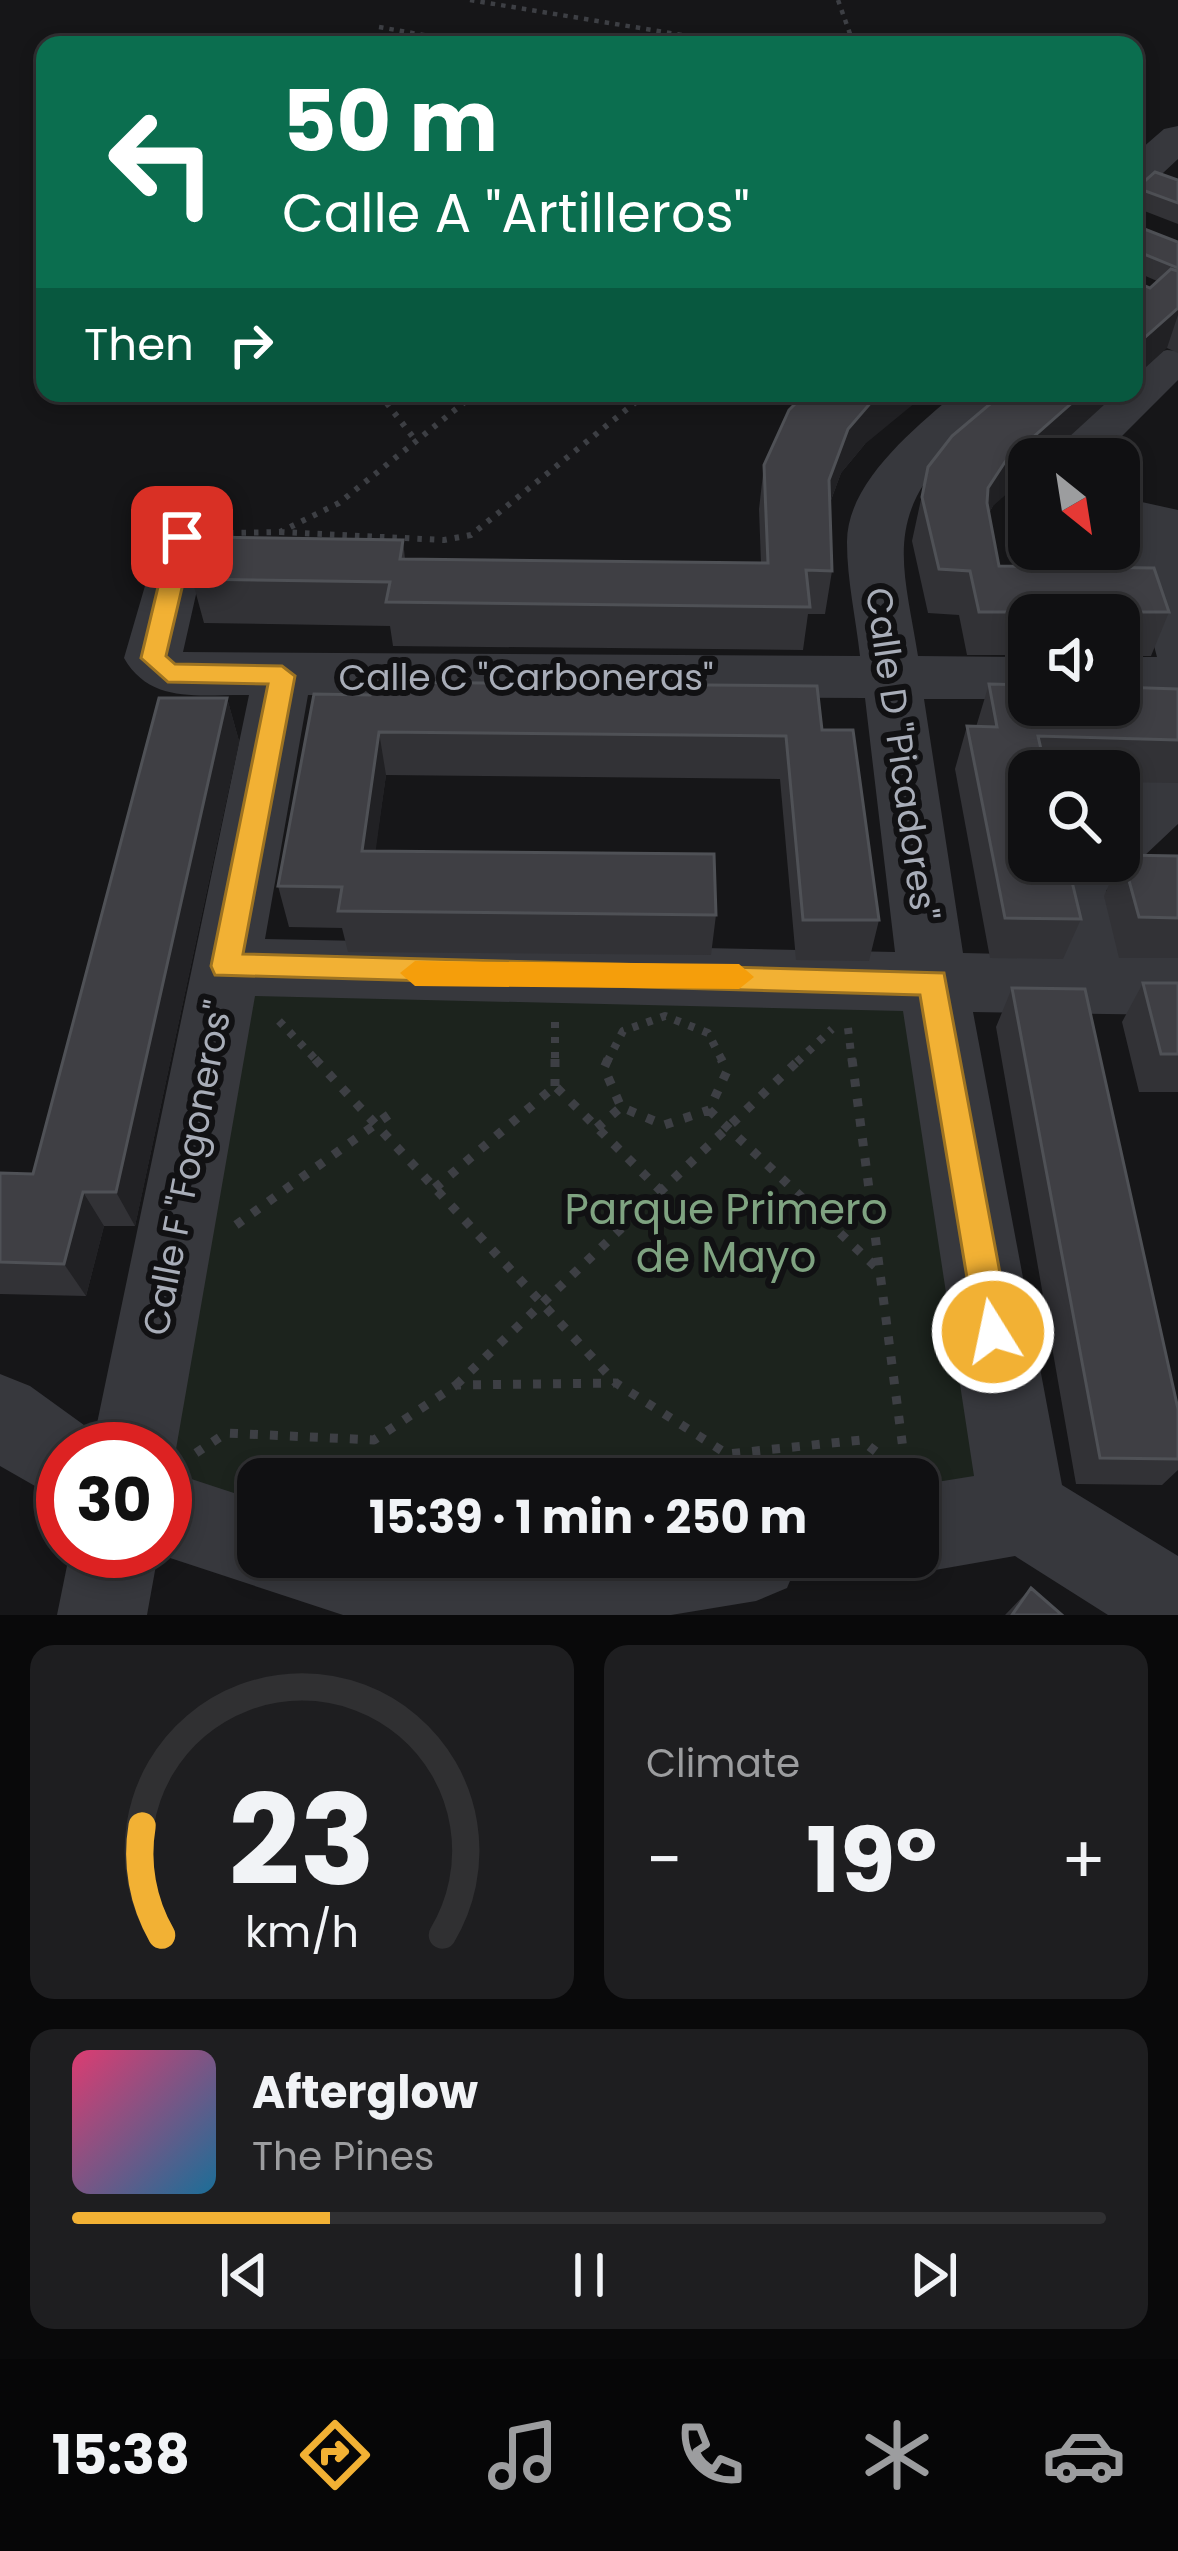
<!DOCTYPE html>
<html lang="en">
<head>
<meta charset="utf-8">
<style>
	:root { --surface:#101012; --page:#1e1e20; --text:#f1f3f6; --muted:#9c9d9f; --line:#303032; --accent:#f2b134 }
	body { margin:0; font-family:Poppins,sans-serif; background:var(--page); color:var(--text); height:100vh; display:flex; flex-direction:column; font-size:45px; white-space:nowrap }
	* { box-sizing:border-box; margin:0 }
	p { font-size:39px; color:var(--muted) }
	.icon { flex:none; width:66px; height:66px; fill:none; stroke:currentColor; stroke-width:2; stroke-linecap:round; stroke-linejoin:round }
	.map { position:relative; height:1615px; overflow:hidden }
	.details { display:flex; flex-direction:column; gap:30px; padding:30px; background:#09090a; flex:1 }
	.details>* { flex:none }
	.hud { position:absolute; left:36px; top:36px; width:1107px; height:366px; border-radius:24px; box-shadow:0 6px 18px #0003,0 0 0 3px var(--line); background:#0b6e4f; color:#fff; overflow:hidden }
	.needle { width:78px; rotate:150deg }
	.controls { position:absolute; left:1008px; top:438px; display:grid; gap:24px }
	.controls a { display:grid; place-items:center; width:132px; height:132px; border-radius:24px; background:var(--surface); box-shadow:0 6px 18px #0003,0 0 0 3px var(--line); font-size:60px }
	.speed { position:absolute; left:36px; top:1422px; display:flex; gap:24px; font-size:60px; font-weight:700; text-align:center }
	.speed>* { display:grid; place-content:center; width:156px; height:156px; border-radius:50%; background:var(--surface); box-shadow:0 6px 18px #0003,0 0 0 3px var(--line); line-height:1 }
	.speed .limit { border:18px solid #d22; background:#fff; color:#111 }
	.pin { position:absolute; display:grid; place-items:center; width:102px; height:102px; color:#fff; margin:-51px; border-radius:24px; box-shadow:0 6px 18px #0006 }
	.me { position:absolute; width:132px; margin:-66px; rotate:350deg; stroke-linejoin:round; filter:drop-shadow(0 0 9px #0008) }
	.turn { display:flex; align-items:center; gap:42px; height:252px; padding:0 48px; font-size:54px }
	.turn .icon { width:156px; height:156px; stroke-width:2.5 }
	.turn b { display:block; font-size:84px; line-height:102px }
	.then { display:flex; align-items:center; height:114px; padding:0 48px; background:#0003; gap:24px; font-size:45px }
	.big { font-size:90px; font-weight:700; line-height:1.1 }
	.details .widget { flex:1; display:flex; flex-direction:column; justify-content:center; gap:18px; min-width:0; padding:0 42px; border-radius:24px; background:var(--page) }
	.details .dial { align-items:center; gap:0 }
	.dial svg { height:312px; overflow:visible; fill:none; stroke:var(--line); stroke-width:7; stroke-linecap:round; text-anchor:middle }
	.dial text { fill:var(--text); stroke:none }
	.song { display:flex; align-items:center; gap:36px }
	.cover { width:144px; height:144px; border-radius:18px; background:linear-gradient(135deg,hsl(340 70% 55%),hsl(200 70% 35%)) }
	.played { height:12px; border-radius:6px; background:linear-gradient(90deg,var(--accent) 25%,var(--line) 25%) }
	.keys { display:flex; justify-content:space-around; direction:ltr }
	.heat { display:flex; justify-content:space-between; align-items:center; font-size:66px; direction:ltr }
	.details .tiles { flex:1; display:grid; gap:30px; grid-template-columns:1fr 1fr }
	.widget:last-child { grid-column:span 2 }
	.trip { position:absolute; left:237px; top:1458px; width:702px; height:120px; border-radius:24px; background:var(--surface); box-shadow:0 6px 18px #0003,0 0 0 3px var(--line); font-weight:700; line-height:120px; text-align:center }
	.menu { display:flex; height:192px; justify-content:space-around; align-items:center; background:#060607; color:var(--muted) }
	.menu .icon { width:84px; height:84px }
	.menu .current { color:var(--accent) }
	.menu b { font-size:54px; color:var(--text) }
	.map>svg:first-child { display:block }
</style>
</head>
<body>
<div class="map">
<svg width="1178" height="1615" viewBox="0 0 1178 1615">
	<rect width="100%" height="100%" fill="#161618"/>
	<!-- green -->
	<path fill="#1c231d" d="M1031 549H1112L1148 563 1152 584 1034 574Z
		M226 966 933 982 1023 1511 918 1529V1479H258V1545L165 1514V1449H134Z"/>
	<g fill="none" stroke-linecap="round" stroke-linejoin="round">
		<!-- path-far3 -->
		<path stroke="#3d3f44" stroke-width="4.5" stroke-dasharray="4.5 6" stroke-linecap="butt" d="M470 0 743 45
			M838 0 854 45
			M379 27 479 45"/>
		<!-- path-far2 -->
		<path stroke="#3d3f44" stroke-width="6" stroke-dasharray="4.5 8" stroke-linecap="butt" d="M379 393 416 441
			M280 532 444 540 471 535 647 393
			M229 533 280 532 339 503 476 393"/>
		<!-- path-far1 -->
		<path stroke="#3d3f44" stroke-width="8" stroke-dasharray="6 9" stroke-linecap="butt" d="M279 1021 318 1062
			M555 1022V1062
			M848 1028 852 1062
			M607 1062 623 1031 665 1016 708 1033 723 1062
			M797 1062 832 1029"/>
		<!-- path -->
		<path stroke="#3d3f44" stroke-width="9" stroke-dasharray="8 12" stroke-linecap="butt" d="M315 1059 616 1383
			M555 1059V1086
			M608 1059 604 1068 621 1107 664 1125 709 1110 727 1071 721 1059
			M852 1059 906 1472
			M709 1110 878 1269
			M597 1128 621 1107
			M435 1188 555 1086 661 1191
			M236 1225 394 1111
			M456 1385 800 1059
			M196 1453 226 1433 374 1440 456 1385 616 1383 727 1454 861 1440 905 1474"/>
		<!-- minor -->
		<path fill="#37383d" fill-rule="evenodd" d="M1178 126V159L1149 186 1134 189V155L1164 129Z
			M1167 350 1178 351V380L1099 459H1043L1109 393H1134V369L1150 354Z
			M956 393H1009C993 416 968 433 949 453 883 520 905 573 918 656L1029 657V699H924L963 953 1054 955 1038 883 1048 864 1119 861V802L1148 777 1178 770V824L1142 858 1128 863 1106 891 1122 956 1178 957V1015L973 1012 1062 1485 1178 1556V1615H1108L1015 1556 918 1573 887 1560 918 1557V1485L974 1476 903 1011 255 996 176 1449 167 1471 258 1501V1557H800L787 1588 756 1601 671 1615H343L158 1554 147 1615H57L70 1551H165V1449H63V1502L0 1466V1374L30 1386 95 1433 249 695C200 694 151 705 124 658L163 524 182 519 201 524 209 537 183 652 860 656C856 619 847 580 847 543 846 483 915 428 956 393ZM308 695 865 698 895 952 265 939Z
			M1119 497 1178 510V699H1119V657H1157L1130 556 1141 535 1119 531Z"/>
	</g>
	<!-- wall -->
	<path fill="#323236" d="M1178 180V224L1134 207 1137 188Z
		M1134 225 1178 242V353L1167 348 1150 288 1157 281 1134 271Z
		M865 444 841 473 830 503 832 571 825 614H808L803 650 393 646 390 626 204 623 192 579 403 540 405 559 761 563 759 509 764 465Z
		M928 467 993 506 989 513 999 566 1169 612 1151 656H1119V615H1029V655H967L959 615 928 613 912 541Z
		M989 684 1178 689V783L1119 782V771H1029L1081 919 1063 959 990 958 955 769 967 726 976 727Z
		M370 695 822 730 879 920 869 961 796 960 780 779 386 775 375 851 716 915 711 955 348 952 342 928 289 927 278 886Z
		M227 698 239 741 135 1226H104L86 1296 0 1294V1173L33 1174Z
		M1122 855 1178 856V958H1119L1104 896Z
		M1143 983H1178V1092H1139L1122 1022Z
		M1012 988 1178 1409V1470L1162 1485 1076 1484 996 1027Z
		M1031 1588 1062 1615H1005Z"/>
	<!-- shaded-wall -->
	<path fill="#212124" d="M1178 308V315L1167 348 1134 378V347Z
		M882 393H927L865 444 841 473 822 524 829 480 848 429 873 400Z
		M1083 393H1117L1045 459H1029V474L993 506 977 532 988 488 1005 462Z
		M227 698 239 741 135 1226 116 1192Z
		M379 732 386 775 370 892 362 851Z
		M83 1192 104 1226 86 1296 64 1264Z"/>
	<!-- building -->
	<path fill="#3f3f44" stroke="#4f5156" stroke-width="3" d="M1155 172 1178 180V203L1137 188Z
		M1134 225 1178 242V268L1134 250Z
		M1171 269 1178 271V308L1134 347V281L1150 288Z
		M806 393H882L873 400 848 429 829 480 832 571 806 570 810 607 386 602 390 582 192 579 204 537 403 540 400 559 768 563 764 465 789 410Z
		M1003 393H1083L1005 462 988 488 987 503 999 566 1154 568 1169 612H979L970 571 939 569 922 497 928 467 952 436Z
		M372 682 817 686 822 730H853L879 920H803L786 736 379 732 362 851 714 854 716 915 338 911 342 887 278 886 314 694 370 695Z
		M989 684 1029 685V705H1119V687L1178 689V740L1038 736 1046 771H1029V861H1067L1081 919 1005 918 967 726 997 727Z
		M159 698H227L116 1192H83L64 1264 0 1262V1173L33 1174Z
		M1122 855 1178 856V918L1139 917Z
		M1143 983H1178V1054H1161Z
		M1012 988 1085 989 1178 1409V1459L1100 1458Z
		M1031 1588 1062 1615H1012Z"/>
	<!-- route -->
	<path fill="#f2b134" stroke="#9d7322" stroke-width="3" d="M182 529 194 537 166 656 175 664 282 666 295 676 243 954 944 973 1011 1332 1006 1344 993 1349 981 1344 976 1332 920 995 215 975 211 966 268 684 168 682 141 658 170 537Z"/>
	<!-- slow -->
	<path fill="#f59e0b" d="M415 961 739 964 754 977 739 989 415 986 400 973Z"/>
	<g text-anchor="middle" stroke-width="12" stroke-linejoin="round" paint-order="stroke">
		<!-- street labels -->
		<g font-size="36" fill="#a8adb8" stroke="#111113">
			<text x="526" y="690">Calle C "Carboneras"</text>
			<text transform="translate(902 754) rotate(82)" y="13">Calle D "Picadores"</text>
			<text transform="translate(187 1168) rotate(-79)" y="13">Calle F "Fogoneros"</text>
		</g>
		<!-- near-park labels -->
		<g font-size="42" fill="#7fa381" stroke="#111113">
			<text x="726" y="1224">Parque Primero<tspan x="726" dy="48">de Mayo</tspan></text>
		</g>
	</g>
</svg>
<div class="controls">
<a><svg class="needle" viewBox="-14 -14 28 28"><path d="M0-13l5 13h-10z" fill="#e53935"/><path d="M0 13l5-13h-10z" fill="#9c9d9f"/></svg></a>
<a><svg class="icon" aria-label="sound" viewBox="0 0 24 24"><path d="M4 9h4l5-4v14l-5-4H4zM17 9q2 3 0 6"/></svg></a>
<a><svg class="icon" aria-label="search" viewBox="0 0 24 24"><circle cx="10" cy="10" r="6"/><path d="M15 15l6 6"/></svg></a>
</div>
<div class="speed"><div class="limit">30</div></div>
<div class="pin" style="left:182px;top:537px;background:#d93025"><svg class="icon" aria-label="arrive" viewBox="0 0 24 24"><path d="M6 21V4h12l-3 4 3 4H6"/></svg></div>
<svg class="me" style="left:993px;top:1332px" viewBox="-20 -20 40 40"><circle r="17" fill="#f2b134" stroke="#fff" stroke-width="3"/><path d="M0-11L8 9 0 5-8 9z" fill="#fff"/></svg>
<div class="trip">15:39 · 1 min · 250 m</div>
<div class="hud">
<div class="turn"><svg class="icon" aria-label="left" viewBox="0 0 24 24"><path d="M17 20v-9H6M10 6l-5 5 5 5"/></svg><div><b>50 m</b>Calle A &quot;Artilleros&quot;</div></div>
<div class="then">Then<svg class="icon" aria-label="right" viewBox="0 0 24 24"><path d="M7 20v-9h11M14 6l5 5-5 5"/></svg></div>
</div>
</div>
<section class="details">
<div class="tiles">
<div class="widget dial"><svg viewBox="0 0 100 80">
<path d="M14 69A42 42 0 1 1 86 69"/>
<path d="M14 69A42 42 0 0 1 9 41" stroke="#f2b134"/>
<text x="50" y="56" font-size="32" font-weight="700">23</text>
<text x="50" y="72" font-size="11">km/h</text>
</svg></div>
<div class="widget"><p>Climate</p>
<div class="heat"><a>−</a><b class="big">19°</b><a>+</a></div>
</div>
<div class="widget">
<div class="song"><i class="cover"></i><div><b>Afterglow</b><p>The Pines</p></div></div>
<div class="played"></div>
<div class="keys"><svg class="icon" aria-label="previous" viewBox="0 0 24 24"><path d="M18 5L8 12l10 7zM5 5v14"/></svg><svg class="icon" aria-label="pause" viewBox="0 0 24 24"><path d="M8 5v14M16 5v14"/></svg><svg class="icon" aria-label="next" viewBox="0 0 24 24"><path d="M6 5l10 7-10 7zM19 5v14"/></svg></div>
</div>
</div>
</section>
<nav class="menu">
<b>15:38</b>
<svg class="icon current" aria-label="directions" viewBox="0 0 24 24"><path d="M12 3l9 9-9 9-9-9zM9 14v-3h6M13 9l2 2-2 2"/></svg>
<svg class="icon" aria-label="music" viewBox="0 0 24 24"><path d="M9 18V5l10-2v13"/><circle cx="6" cy="18" r="3"/><circle cx="16" cy="16" r="3"/></svg>
<svg class="icon" aria-label="phone" viewBox="0 0 24 24"><path d="M5 4h4l2 5-3 2q2 4 5 5l2-3 5 2v4C11 20 4 13 5 4z"/></svg>
<svg class="icon" aria-label="climate" viewBox="0 0 24 24"><path d="M12 3v18M4 7l16 10M4 17L20 7"/></svg>
<svg class="icon" aria-label="car" viewBox="0 0 24 24"><path d="M5 17H2v-5l4-1 3-4h7l3 4 3 1v5h-3M9 17h6M6 11h13"/><circle cx="7" cy="17" r="2"/><circle cx="17" cy="17" r="2"/></svg>
</nav>
</body>
</html>
